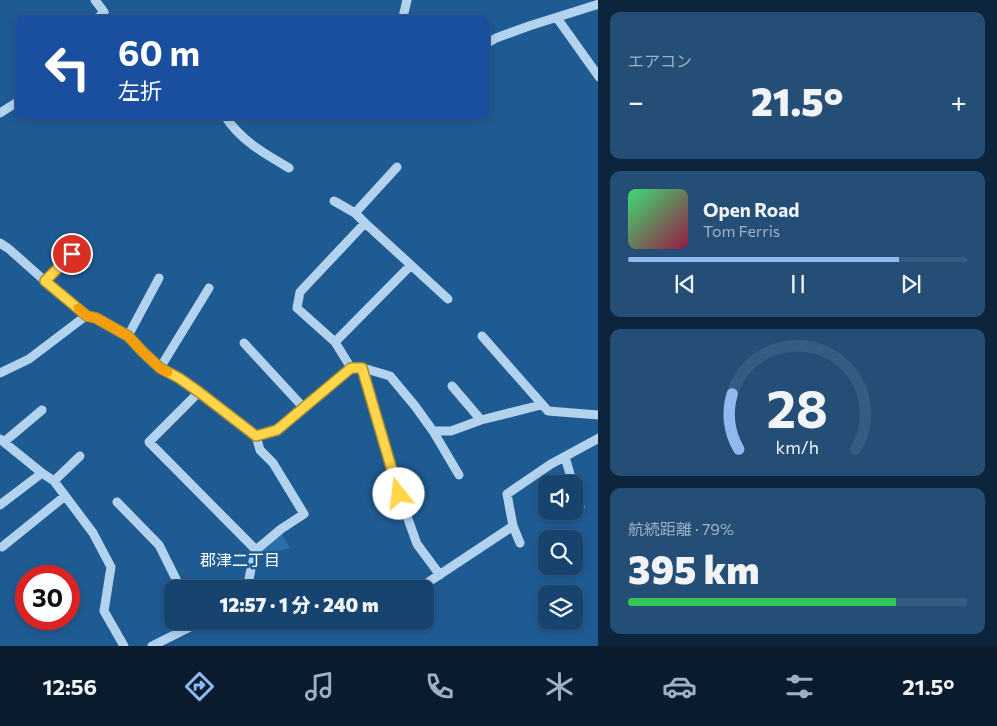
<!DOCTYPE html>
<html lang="ja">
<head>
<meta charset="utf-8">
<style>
	:root { --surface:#17446e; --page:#244e76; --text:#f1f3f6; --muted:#9eb0c2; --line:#365c81; --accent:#90b9f0 }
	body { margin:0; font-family:Commissioner,"Noto Sans JP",sans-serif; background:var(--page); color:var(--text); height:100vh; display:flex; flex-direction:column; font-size:19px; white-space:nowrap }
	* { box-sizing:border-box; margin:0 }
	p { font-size:16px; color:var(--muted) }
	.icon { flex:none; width:28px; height:28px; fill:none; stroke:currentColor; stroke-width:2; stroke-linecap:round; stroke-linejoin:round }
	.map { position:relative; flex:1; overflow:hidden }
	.details { display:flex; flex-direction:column; gap:12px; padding:12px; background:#0d253c; width:399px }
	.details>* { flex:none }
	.top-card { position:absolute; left:15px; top:15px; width:475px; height:105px; border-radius:10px; box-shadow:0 2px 8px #0003,0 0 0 1px var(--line); background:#1a4fa0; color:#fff; overflow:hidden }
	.buttons { position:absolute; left:538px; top:475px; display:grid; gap:10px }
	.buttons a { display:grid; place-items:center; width:45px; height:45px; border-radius:10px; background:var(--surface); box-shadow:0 2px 8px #0003,0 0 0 1px var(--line); font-size:25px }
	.speed { position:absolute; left:15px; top:565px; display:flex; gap:10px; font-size:25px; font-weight:700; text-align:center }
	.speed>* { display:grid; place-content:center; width:65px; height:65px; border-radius:50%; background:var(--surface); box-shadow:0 2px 8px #0003,0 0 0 1px var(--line); line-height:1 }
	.speed .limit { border:8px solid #d22; background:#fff; color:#111 }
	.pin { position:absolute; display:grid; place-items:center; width:42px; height:42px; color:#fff; margin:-21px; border:2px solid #fff; border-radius:50%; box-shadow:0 1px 5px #0007 }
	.me { position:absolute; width:55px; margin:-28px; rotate:344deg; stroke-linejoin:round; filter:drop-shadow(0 0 4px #0008) }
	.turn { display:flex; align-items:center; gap:18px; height:105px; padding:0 20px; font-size:22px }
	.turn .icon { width:65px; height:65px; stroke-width:2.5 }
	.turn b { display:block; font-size:35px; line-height:42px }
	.big { font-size:38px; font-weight:800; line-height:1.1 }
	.details .card { flex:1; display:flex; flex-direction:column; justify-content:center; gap:8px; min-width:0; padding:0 18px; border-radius:10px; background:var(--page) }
	.details .dial { align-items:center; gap:0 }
	.dial svg { height:130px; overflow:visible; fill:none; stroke:var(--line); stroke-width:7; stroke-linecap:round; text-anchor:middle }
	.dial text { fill:var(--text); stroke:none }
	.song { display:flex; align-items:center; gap:15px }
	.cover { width:60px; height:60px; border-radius:8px; background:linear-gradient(135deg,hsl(140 70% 55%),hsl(340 70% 35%)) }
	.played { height:5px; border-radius:2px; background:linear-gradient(90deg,var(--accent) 80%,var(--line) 80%) }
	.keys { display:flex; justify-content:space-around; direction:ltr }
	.heat { display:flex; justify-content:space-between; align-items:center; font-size:28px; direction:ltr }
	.charge { height:8px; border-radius:4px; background:linear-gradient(90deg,#34c759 79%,var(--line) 0) }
	.trip { position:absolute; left:164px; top:580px; width:270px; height:50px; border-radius:10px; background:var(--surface); box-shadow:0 2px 8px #0003,0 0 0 1px var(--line); font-weight:800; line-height:50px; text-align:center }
	.tabs { display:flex; height:80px; justify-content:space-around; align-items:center; background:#091b2c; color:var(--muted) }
	.tabs .icon { width:35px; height:35px }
	.tabs .active { color:var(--accent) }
	.tabs b { font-size:22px; color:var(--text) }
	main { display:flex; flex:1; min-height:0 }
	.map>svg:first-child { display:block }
</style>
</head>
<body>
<main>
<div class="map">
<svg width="599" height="646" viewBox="0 0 599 646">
	<rect width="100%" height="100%" fill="#1f5b93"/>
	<!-- green -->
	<path fill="#296fab" d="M280 532 290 548 267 554 260 550Z"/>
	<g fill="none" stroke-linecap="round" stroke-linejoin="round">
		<!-- minor -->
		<path stroke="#b2d2ee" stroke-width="9" d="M95 0 104 12 97 19
			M557 18 599 77
			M405 19 403 17 407 0
			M486 44 496 38 529 26 599 4
			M0 113 19 101
			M225 116C240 140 265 154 289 168
			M334 201 355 213 365 223 448 299
			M355 213 397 167
			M0 243 9 249 45 281 87 315 96 318 128 336 143 353 160 368 179 378 199 392 256 436 277 431 351 368H363L390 376 415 406 433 431H451L481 420 541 405
			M45 281 72 254
			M128 336 159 278
			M482 336 548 411 599 415
			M335 342 411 265
			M244 343 303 407
			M160 368 209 288
			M351 368 335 342 297 308 300 292 365 223
			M363 368 399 494 417 544 440 575
			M0 373 29 359 87 315
			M452 386 481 420
			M199 392 149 442 256 550
			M433 431 459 475
			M0 439 42 473 54 481 93 533 111 567 104 611 124 646
			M4 442 42 410
			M565 457 573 484
			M54 481 80 456
			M574 486 580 507
			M117 502 159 545 181 589
			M0 505 42 473
			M513 526 520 543
			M2 547 65 496
			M247 589 251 569 256 550 281 529 304 514 273 463 260 450 256 436
			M316 589 317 584
			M418 589 513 526 507 494 551 464 599 438
			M280 621 308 626 359 625 366 621
			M152 646 202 621"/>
	</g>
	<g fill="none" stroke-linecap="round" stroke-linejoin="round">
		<defs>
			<path id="route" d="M72 254 45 281 87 316 96 318 128 336 143 352 160 368 179 378 199 392 256 436 277 430 351 368H362L399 494"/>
		</defs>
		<!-- route casing -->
		<use href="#route" stroke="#a68a30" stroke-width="12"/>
		<!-- route -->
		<use href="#route" stroke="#ffd54a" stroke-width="9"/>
		<!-- slow -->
		<path stroke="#f59e0b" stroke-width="9" d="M78 308 87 316 96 318 128 336 143 352 160 368 168 372"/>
	</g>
	<g text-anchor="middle" stroke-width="5" stroke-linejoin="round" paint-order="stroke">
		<!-- neighbourhood labels -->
		<g font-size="16" fill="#fff" stroke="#1f5b93">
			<text x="240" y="566">郡津二丁目</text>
		</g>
	</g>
</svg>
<div class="buttons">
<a><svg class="icon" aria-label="sound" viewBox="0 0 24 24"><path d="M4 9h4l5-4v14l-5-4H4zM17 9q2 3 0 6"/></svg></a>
<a><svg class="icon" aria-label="search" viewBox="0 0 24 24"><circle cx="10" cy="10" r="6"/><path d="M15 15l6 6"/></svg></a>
<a><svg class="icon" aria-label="layers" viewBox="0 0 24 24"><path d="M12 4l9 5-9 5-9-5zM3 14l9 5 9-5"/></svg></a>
</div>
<div class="speed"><div class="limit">30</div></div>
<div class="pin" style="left:72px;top:254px;background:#d93025"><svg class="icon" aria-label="arrive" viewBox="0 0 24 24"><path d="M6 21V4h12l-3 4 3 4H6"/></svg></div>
<svg class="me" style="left:399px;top:494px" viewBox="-20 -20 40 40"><circle r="19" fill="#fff"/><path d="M0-13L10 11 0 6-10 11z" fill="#ffd54a"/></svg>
<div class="trip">12:57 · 1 分 · 240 m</div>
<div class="top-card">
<div class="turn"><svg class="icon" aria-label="left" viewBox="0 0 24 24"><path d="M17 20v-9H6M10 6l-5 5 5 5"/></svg><div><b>60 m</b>左折</div></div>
</div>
</div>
<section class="details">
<div class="card"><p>エアコン</p>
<div class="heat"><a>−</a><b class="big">21.5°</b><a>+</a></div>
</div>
<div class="card">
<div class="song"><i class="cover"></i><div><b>Open Road</b><p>Tom Ferris</p></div></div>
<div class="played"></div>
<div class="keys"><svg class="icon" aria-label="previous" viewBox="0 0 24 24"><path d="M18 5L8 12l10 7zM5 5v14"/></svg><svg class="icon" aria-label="pause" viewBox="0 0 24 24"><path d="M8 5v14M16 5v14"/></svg><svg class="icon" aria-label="next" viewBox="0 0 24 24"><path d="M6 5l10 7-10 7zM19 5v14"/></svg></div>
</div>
<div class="card dial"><svg viewBox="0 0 100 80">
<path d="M14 69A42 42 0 1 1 86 69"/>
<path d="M14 69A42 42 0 0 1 10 35" stroke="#90b9f0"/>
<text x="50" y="56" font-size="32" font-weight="700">28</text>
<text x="50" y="72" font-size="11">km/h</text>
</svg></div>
<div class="card"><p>航続距離 · 79%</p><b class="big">395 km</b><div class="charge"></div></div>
</section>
</main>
<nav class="tabs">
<b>12:56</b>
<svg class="icon active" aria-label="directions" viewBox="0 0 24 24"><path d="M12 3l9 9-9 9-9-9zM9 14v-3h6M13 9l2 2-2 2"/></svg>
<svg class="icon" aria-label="music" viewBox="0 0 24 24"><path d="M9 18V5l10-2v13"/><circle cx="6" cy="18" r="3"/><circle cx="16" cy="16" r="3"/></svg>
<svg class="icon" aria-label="phone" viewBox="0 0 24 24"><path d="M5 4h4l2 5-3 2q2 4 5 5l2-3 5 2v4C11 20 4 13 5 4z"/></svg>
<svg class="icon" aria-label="climate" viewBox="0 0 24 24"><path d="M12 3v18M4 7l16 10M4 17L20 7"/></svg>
<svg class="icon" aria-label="car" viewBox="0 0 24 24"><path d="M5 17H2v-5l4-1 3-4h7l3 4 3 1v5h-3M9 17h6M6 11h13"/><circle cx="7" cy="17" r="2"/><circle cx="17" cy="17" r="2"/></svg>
<svg class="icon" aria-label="filters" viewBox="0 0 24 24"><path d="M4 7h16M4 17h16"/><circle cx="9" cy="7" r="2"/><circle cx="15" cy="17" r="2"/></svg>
<b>21.5°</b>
</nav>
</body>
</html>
